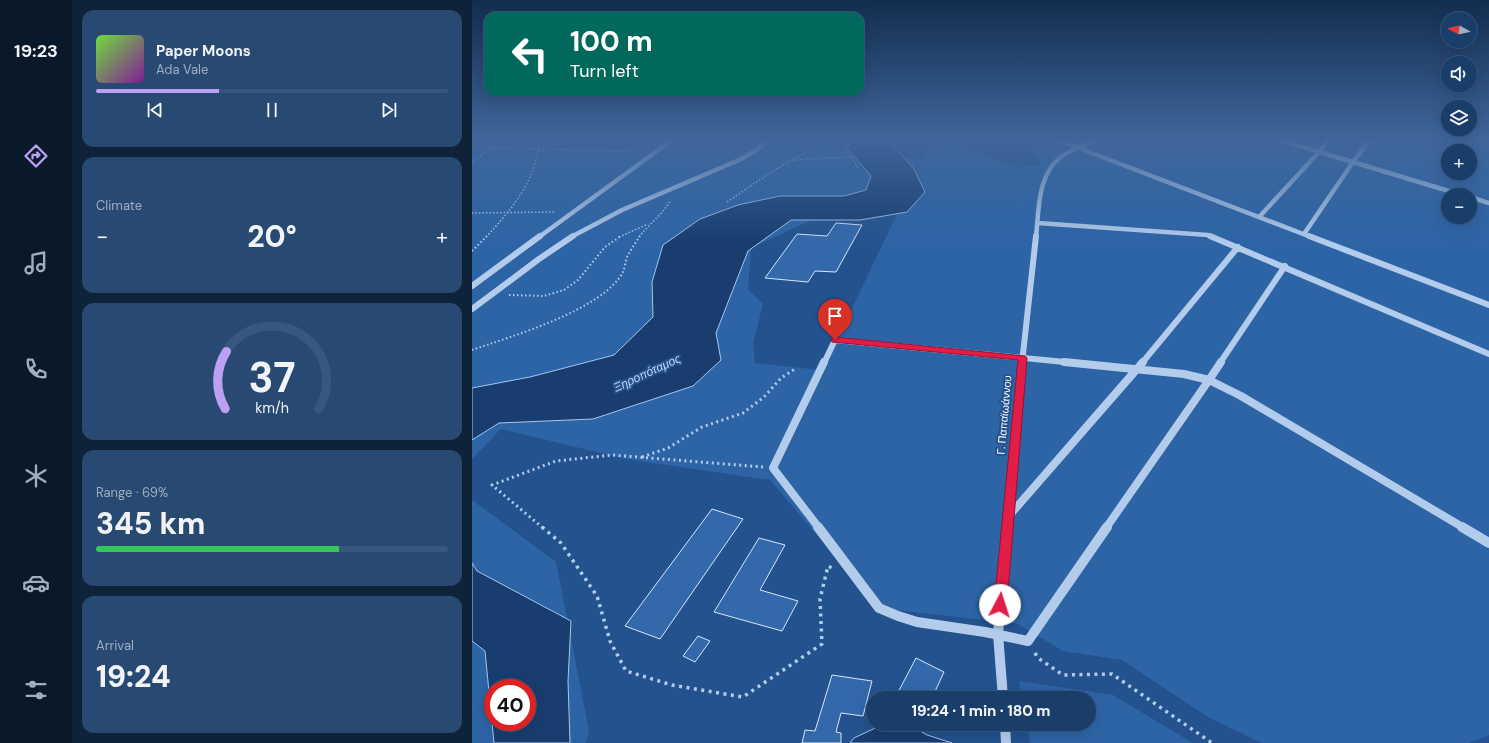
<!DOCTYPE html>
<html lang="en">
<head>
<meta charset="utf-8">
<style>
	:root { --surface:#1a3e6a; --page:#274972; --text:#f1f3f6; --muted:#9faec1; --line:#38577e; --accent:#bca0f2 }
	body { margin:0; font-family:"DM Sans",sans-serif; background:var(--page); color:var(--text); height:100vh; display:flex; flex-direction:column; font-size:15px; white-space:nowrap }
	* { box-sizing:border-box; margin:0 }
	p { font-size:13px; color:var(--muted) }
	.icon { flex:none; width:22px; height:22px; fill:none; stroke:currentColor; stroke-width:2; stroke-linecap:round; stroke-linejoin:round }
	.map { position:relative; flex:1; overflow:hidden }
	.panel { display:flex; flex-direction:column; gap:10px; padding:10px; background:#0e223a; width:400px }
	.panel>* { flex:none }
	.guide { position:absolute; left:12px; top:12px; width:380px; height:84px; border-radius:12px; box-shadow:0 4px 16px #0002,0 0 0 1px var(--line); background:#00695c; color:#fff; overflow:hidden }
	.needle { width:26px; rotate:278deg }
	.tools { position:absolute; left:969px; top:12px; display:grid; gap:8px }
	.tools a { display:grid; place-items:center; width:36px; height:36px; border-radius:50%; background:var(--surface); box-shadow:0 4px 16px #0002,0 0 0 1px var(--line); font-size:20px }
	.speed { position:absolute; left:12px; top:679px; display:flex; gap:8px; font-size:20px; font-weight:700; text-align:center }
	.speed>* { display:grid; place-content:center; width:52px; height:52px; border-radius:50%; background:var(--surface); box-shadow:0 4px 16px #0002,0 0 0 1px var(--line); line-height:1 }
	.speed .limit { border:6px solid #d22; background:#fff; color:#111 }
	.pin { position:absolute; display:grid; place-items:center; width:34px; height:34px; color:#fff; margin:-41px -17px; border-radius:50% 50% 50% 0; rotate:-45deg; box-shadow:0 0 4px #0007 }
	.pin .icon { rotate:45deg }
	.me { position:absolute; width:44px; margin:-22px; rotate:5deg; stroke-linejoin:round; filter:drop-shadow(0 0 3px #0008) }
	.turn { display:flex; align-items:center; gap:14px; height:84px; padding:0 20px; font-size:18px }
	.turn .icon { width:52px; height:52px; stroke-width:2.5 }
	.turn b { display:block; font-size:28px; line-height:34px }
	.big { font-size:30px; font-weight:800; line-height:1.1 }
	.panel .card { flex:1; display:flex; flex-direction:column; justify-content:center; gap:6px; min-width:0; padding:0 14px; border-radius:12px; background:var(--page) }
	.panel .dial { align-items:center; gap:0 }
	.dial svg { height:104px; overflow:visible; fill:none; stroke:var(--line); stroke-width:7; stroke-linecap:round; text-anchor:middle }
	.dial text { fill:var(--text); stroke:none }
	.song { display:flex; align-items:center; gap:12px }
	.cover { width:48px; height:48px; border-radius:6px; background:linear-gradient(135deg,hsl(100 70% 55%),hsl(290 70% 35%)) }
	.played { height:4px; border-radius:2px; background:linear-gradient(90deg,var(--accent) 35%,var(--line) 35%) }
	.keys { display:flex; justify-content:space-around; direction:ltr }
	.heat { display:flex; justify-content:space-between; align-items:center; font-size:22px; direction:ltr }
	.charge { height:6px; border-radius:3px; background:linear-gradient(90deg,#34c759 69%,var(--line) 0) }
	.trip { position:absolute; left:394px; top:691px; width:230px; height:40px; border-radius:20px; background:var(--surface); box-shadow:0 4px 16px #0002,0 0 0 1px var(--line); font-weight:800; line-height:40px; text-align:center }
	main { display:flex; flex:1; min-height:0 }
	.tab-bar { display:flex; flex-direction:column; width:72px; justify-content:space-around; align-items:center; background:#0a192a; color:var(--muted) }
	.tab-bar .icon { width:28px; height:28px }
	.tab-bar .selected { color:var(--accent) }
	.tab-bar b { font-size:18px; color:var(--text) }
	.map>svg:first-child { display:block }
</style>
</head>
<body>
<main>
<nav class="tab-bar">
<b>19:23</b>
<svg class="icon selected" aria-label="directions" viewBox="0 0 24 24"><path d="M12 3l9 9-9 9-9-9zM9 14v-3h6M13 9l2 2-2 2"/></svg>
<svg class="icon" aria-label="music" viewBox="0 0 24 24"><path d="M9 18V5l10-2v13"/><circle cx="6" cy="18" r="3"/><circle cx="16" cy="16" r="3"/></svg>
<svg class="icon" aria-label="phone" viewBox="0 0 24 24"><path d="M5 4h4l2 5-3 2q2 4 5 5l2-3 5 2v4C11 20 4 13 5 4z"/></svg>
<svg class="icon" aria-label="climate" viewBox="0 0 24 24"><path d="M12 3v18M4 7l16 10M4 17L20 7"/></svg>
<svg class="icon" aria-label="car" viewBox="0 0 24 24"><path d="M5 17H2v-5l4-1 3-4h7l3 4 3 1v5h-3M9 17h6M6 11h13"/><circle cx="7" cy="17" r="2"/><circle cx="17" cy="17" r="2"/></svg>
<svg class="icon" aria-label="filters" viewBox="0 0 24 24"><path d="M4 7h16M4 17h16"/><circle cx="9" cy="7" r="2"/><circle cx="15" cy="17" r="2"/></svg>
</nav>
<section class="panel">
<div class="card">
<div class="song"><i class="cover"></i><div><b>Paper Moons</b><p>Ada Vale</p></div></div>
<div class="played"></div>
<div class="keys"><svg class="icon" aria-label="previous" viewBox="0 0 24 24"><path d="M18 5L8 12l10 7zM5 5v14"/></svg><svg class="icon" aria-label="pause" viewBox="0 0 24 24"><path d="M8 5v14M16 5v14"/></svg><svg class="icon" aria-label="next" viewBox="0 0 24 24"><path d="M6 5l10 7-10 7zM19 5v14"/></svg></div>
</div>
<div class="card"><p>Climate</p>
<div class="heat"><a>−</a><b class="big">20°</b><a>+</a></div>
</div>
<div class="card dial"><svg viewBox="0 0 100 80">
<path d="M14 69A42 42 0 1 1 86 69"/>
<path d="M14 69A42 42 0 0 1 15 25" stroke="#bca0f2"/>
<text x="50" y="56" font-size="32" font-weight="700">37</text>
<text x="50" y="72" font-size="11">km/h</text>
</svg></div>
<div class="card"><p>Range · 69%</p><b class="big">345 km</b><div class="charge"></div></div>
<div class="card"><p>Arrival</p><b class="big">19:24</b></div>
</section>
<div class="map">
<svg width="1017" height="743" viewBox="0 0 1017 743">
	<rect width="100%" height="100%" fill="#23528e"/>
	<!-- green -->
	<path fill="#2d64a6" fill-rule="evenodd" d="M0 140H409L415 162 452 157 461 140H474L543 167 570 165 565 155 551 140H1017V735L997 743H790L736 717 650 660 591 651 546 624 407 608 298 480 154 459 29 429 0 459ZM976 151H998V173H976ZM976 195H998V217H976ZM429 206 380 308 348 370 283 363 281 344 291 304 276 290 279 248 346 217Z
		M0 500 84 562 117 731 114 743H0ZM21 688H55V722H21Z
		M547 681 641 695 721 743H558L555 724H617V698H550Z"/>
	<!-- water -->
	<path fill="#183d6e" stroke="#a7c7ec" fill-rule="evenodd" d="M380 140H420L419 143 442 169 453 192 435 212 388 220H319L276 251 244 333 249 360 221 386 121 419 27 423 0 440V388L58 377 142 355 181 317 180 282 191 245 228 219 266 205 308 196H372L394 190 399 176 375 148Z
		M0 563 5 571 99 621 96 681 98 743H22L13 651 0 641ZM21 688H55V722H21Z
		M412 724H436L455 735 480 743H378L382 738Z"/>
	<!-- building -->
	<path fill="#3369ab" stroke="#d7e7f9" d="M364 223 390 225 364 272 343 271 336 282 293 278 325 234 355 236Z
		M240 509 271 519 188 639 153 626Z
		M287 538 313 545 288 590 326 601 310 631 242 612Z
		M226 636 238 641 223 662 211 656Z
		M444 658 472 672 460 698H423Z
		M360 675 400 681 391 716 369 713 364 732 369 733V743H330L333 730 343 731Z"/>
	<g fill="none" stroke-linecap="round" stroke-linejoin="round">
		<!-- path-far3 -->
		<path stroke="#b3cceb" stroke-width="1.5" stroke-dasharray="1.5 2" stroke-linecap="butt" d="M368 140 386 168
			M0 147 166 152
			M321 160 379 157
			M0 162 30 140
			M255 202 299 172 340 149 352 140
			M0 213 83 212
			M14 237C40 209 65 180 67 140
			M147 237 176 224
			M167 237C177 224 190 215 198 201"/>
		<!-- path-far2 -->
		<path stroke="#b3cceb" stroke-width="2" stroke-dasharray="1.5 2.5" stroke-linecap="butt" d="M0 251 15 236
			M37 295 72 296 92 290 106 280 133 247 149 236
			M0 350C40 336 131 310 151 272 153 268 153 262 155 257 159 250 163 243 168 236"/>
		<!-- path-far1 -->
		<path stroke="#b3cceb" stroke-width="3" stroke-dasharray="2 3.5" stroke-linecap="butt" d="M170 457 196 448 230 427 271 413 292 397 309 378 323 369
			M71 528 20 485 84 461 140 455 291 467"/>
		<!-- path -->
		<path stroke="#b3cceb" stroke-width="3.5" stroke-dasharray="3 4.5" stroke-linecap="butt" d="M70 527 89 543 125 596 138 641 154 671 200 685 271 697 350 644 348 599 356 566 360 568
			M563 653 566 658 591 675 640 674 740 743"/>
		<!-- minor-far3 -->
		<path stroke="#b3cceb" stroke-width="4.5" d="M586 140 839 237
			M808 140 990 195
			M998 197 1017 203
			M788 216 847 152 856 140
			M566 223 736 235 741 237
			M832 234 881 162 898 140
			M67 237 200 140
			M99 237 150 210 267 160 283 151 297 140
			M564 237C567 210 565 174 590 156 600 149 612 145 624 140"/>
		<!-- minor-far2 -->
		<path stroke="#b3cceb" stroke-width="6" d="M738 236 1017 354
			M837 236 1017 305
			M0 286 68 236
			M0 309 67 259 101 236
			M352 363 363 340 603 363
			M550 363 564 236
			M670 363 766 247
			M748 363 813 266"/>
		<!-- minor-far1 -->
		<path stroke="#b3cceb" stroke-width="8" d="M592 362 712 374 737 380
			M737 380 769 396 992 528
			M737 380 749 362
			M536 517 671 362
			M347 528 301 468 352 362
			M535 528 550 362
			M634 528 737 380"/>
		<!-- minor -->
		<path stroke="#b3cceb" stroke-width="10" d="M346 527 407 608 426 616 445 622 513 632 556 641 635 527
			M990 527 1017 543
			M531 698 526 634 535 527
			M533 724 534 743"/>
	</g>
	<!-- sky -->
	<linearGradient id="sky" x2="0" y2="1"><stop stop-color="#132d4e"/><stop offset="0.57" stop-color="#3f669b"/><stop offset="1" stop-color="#3f669b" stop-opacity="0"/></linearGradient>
	<rect width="1017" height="244" fill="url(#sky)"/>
	<!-- route -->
	<path fill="#e11d48" stroke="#92132f" d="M363 337 553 356 555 358 535 605 533 609 528 611 524 609 522 605 546 360 360 342 359 340Z"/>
	<g text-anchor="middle" stroke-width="4" stroke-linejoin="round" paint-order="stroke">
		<!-- street labels -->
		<g font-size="11" fill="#fff" stroke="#23528e">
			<text transform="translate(532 415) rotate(-85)" y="4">Γ. Παπαϊωάννου</text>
		</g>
		<!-- water labels -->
		<g font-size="12" font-style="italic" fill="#bfd6f2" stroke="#23528e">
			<text transform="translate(175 373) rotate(-25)" y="4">Ξηροπόταμος</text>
		</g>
	</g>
</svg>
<div class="tools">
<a><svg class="needle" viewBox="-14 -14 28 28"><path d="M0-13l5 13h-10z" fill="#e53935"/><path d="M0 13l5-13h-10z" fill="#9faec1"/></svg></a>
<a><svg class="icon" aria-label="sound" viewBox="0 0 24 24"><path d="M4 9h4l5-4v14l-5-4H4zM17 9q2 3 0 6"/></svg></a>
<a><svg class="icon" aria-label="layers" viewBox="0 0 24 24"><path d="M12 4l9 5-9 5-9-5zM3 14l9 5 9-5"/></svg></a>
<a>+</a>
<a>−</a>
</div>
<div class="speed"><div class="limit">40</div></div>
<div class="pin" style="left:363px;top:340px;background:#d93025"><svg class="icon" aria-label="arrive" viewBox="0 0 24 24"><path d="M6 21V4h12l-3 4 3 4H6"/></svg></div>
<svg class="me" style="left:528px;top:605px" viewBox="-20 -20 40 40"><circle r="19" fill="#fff"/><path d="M0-13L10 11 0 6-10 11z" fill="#e11d48"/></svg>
<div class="trip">19:24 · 1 min · 180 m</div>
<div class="guide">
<div class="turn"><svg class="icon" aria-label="left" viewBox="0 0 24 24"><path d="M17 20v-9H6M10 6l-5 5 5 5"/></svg><div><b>100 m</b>Turn left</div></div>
</div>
</div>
</main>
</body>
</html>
